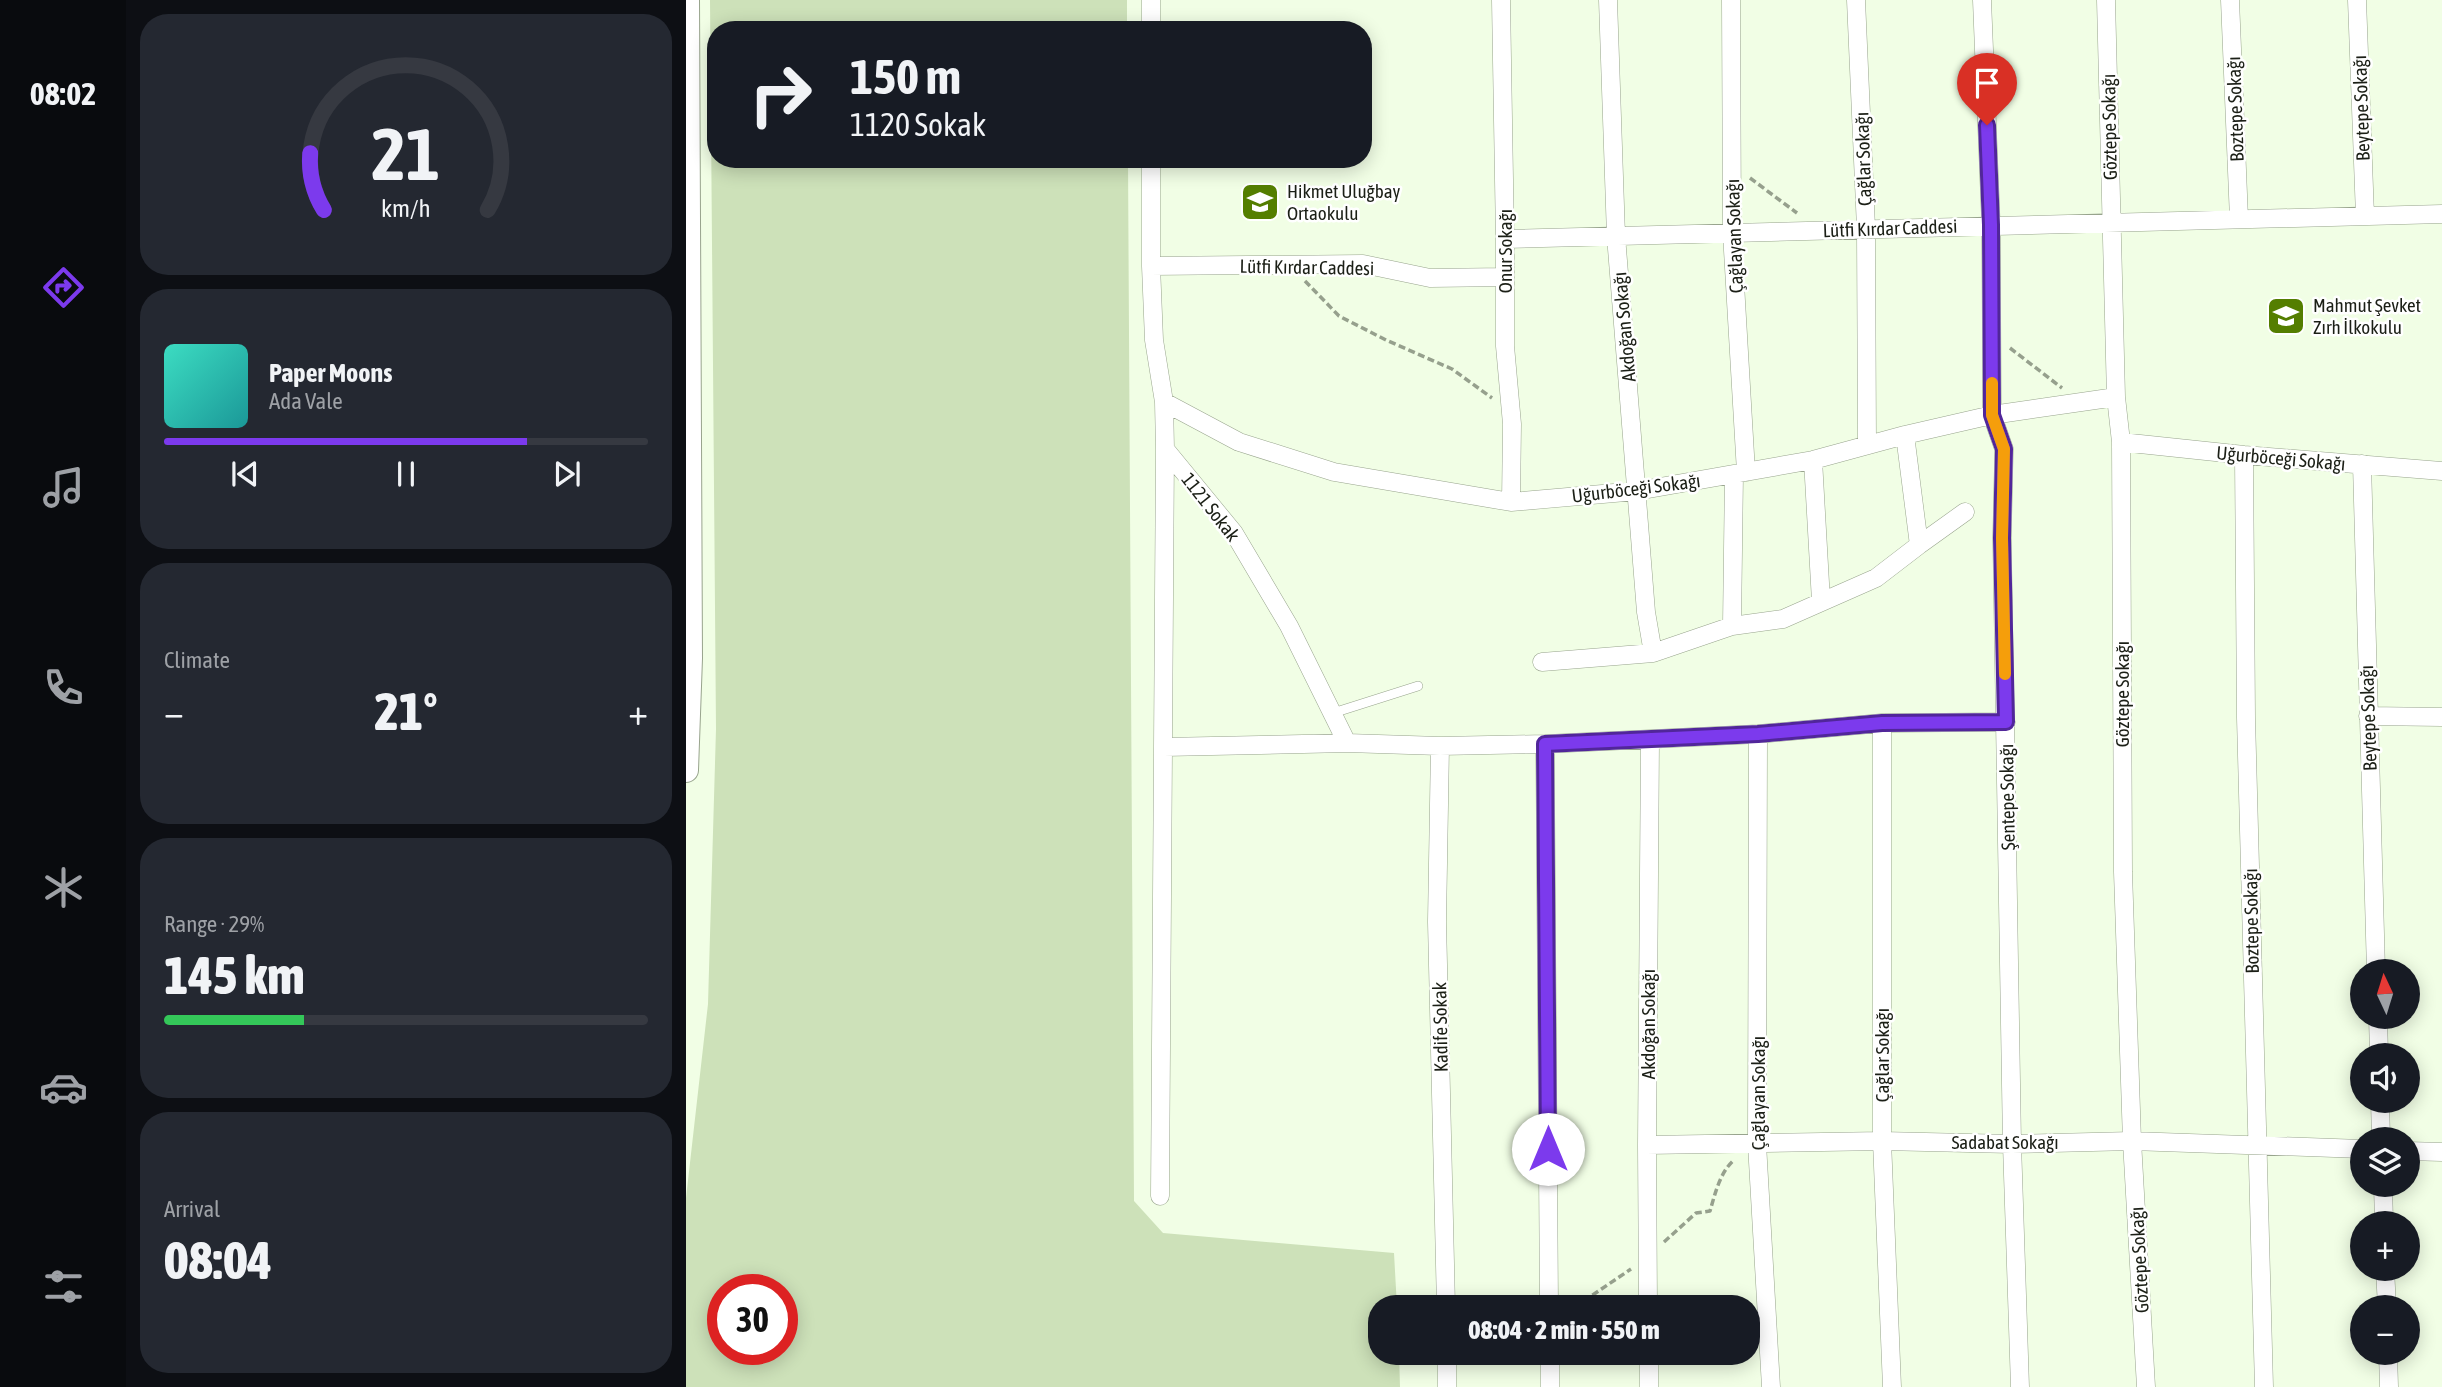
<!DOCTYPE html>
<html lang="en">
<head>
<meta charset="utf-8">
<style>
	:root { --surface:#171b24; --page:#242831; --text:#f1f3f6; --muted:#9ea1a6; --line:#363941; --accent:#7c3aed }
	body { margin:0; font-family:"Asap Condensed",sans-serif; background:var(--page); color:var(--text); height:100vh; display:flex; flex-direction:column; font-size:26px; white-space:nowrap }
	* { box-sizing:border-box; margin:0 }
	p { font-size:23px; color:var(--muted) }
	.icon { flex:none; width:38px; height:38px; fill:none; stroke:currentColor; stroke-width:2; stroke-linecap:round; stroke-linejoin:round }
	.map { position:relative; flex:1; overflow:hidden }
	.sheet { display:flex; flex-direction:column; gap:14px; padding:14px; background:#0d0f14; width:560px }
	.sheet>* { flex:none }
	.guide { position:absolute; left:21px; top:21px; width:665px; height:147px; border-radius:28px; box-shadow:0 4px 18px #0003; background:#171b24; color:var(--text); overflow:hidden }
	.needle { width:46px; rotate:356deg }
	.tools { position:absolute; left:1664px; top:959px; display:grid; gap:14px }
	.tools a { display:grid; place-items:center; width:70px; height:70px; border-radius:50%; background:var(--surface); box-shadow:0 4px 18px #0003; font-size:35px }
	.speed { position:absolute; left:21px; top:1274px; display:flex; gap:14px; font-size:35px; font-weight:700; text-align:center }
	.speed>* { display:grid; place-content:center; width:91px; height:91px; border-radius:50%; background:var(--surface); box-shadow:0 4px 18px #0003; line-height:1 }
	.speed .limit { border:10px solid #d22; background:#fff; color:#111 }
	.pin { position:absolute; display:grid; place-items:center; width:60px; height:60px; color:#fff; margin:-72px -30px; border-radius:50% 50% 50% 0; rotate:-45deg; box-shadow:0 0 7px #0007 }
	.pin .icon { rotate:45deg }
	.me { position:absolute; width:77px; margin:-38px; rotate:0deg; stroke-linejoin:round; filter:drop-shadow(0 0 5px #0008) }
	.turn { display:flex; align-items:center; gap:24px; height:147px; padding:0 28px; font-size:32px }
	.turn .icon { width:91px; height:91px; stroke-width:2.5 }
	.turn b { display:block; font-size:49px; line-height:60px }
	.big { font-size:52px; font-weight:800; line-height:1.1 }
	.sheet .card { flex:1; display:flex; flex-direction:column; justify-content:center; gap:10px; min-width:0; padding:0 24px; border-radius:28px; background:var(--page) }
	.sheet .dial { align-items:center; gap:0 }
	.dial svg { height:182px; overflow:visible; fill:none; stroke:var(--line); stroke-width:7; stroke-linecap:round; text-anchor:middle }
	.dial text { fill:var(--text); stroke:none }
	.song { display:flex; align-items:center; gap:21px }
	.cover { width:84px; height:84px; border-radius:10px; background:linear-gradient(135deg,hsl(170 70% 55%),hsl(180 70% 35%)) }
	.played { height:7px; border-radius:4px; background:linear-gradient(90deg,var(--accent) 75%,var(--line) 75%) }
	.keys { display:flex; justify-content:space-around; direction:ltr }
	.heat { display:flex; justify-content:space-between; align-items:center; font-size:38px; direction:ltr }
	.charge { height:10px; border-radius:5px; background:linear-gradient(90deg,#34c759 29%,var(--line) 0) }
	.trip { position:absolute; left:682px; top:1295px; width:392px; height:70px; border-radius:28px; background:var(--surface); box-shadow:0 4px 18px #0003; font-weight:800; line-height:70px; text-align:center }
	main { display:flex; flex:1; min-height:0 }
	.tabs { display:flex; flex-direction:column; width:126px; justify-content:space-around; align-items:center; background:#090b0e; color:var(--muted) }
	.tabs .icon { width:49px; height:49px }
	.tabs .active { color:var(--accent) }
	.tabs b { font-size:32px; color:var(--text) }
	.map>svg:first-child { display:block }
</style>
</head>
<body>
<main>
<nav class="tabs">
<b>08:02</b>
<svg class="icon active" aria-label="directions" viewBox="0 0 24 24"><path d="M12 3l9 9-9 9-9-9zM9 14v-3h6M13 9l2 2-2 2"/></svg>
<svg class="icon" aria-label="music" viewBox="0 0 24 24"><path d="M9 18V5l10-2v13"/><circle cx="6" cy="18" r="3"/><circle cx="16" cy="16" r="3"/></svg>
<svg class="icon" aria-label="phone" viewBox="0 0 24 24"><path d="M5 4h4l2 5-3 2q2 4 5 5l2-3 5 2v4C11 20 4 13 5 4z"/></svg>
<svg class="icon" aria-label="climate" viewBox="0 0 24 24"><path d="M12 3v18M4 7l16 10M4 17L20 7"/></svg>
<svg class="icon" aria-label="car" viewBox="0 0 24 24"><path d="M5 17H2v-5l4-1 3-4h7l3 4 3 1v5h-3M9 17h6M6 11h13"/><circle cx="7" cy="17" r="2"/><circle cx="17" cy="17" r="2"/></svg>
<svg class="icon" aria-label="filters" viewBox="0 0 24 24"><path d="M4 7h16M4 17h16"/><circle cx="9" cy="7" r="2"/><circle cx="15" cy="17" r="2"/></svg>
</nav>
<section class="sheet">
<div class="card dial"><svg viewBox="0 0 100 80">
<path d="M14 69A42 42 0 1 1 86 69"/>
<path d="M14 69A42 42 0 0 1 8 44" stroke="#7c3aed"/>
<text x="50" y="56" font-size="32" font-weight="700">21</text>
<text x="50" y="72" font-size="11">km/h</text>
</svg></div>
<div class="card">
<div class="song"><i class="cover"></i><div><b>Paper Moons</b><p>Ada Vale</p></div></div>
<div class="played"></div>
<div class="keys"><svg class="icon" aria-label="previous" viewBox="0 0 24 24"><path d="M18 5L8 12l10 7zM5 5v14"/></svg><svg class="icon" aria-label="pause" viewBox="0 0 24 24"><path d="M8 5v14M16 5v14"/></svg><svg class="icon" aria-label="next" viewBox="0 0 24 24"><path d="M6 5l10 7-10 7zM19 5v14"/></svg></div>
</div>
<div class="card"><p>Climate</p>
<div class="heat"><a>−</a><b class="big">21°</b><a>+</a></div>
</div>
<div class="card"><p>Range · 29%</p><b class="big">145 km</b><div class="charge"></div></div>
<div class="card"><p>Arrival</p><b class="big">08:04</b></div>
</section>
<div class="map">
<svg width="1756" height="1387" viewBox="0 0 1756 1387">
	<rect width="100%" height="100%" fill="#f1fee5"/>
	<!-- green -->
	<path fill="#cde1b9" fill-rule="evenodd" d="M24 0H441V30H30V159H442L448 1201 477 1233 708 1253 711 1307H695V1353H713L714 1387H0V1198L22 1004 30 729ZM37 1290H96V1349H37Z"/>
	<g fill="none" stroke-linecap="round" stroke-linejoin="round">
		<defs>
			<path id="service" d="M647 713 732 686"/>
			<path id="minor" d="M815 0 819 239V346L826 424 825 502
				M922 0 930 236 960 612 967 653
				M1045 0 1046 233 1060 472
				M1170 0 1180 228 1181 445
				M1296 0 1305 225 1306 415 1318 449 1316 538 1326 1144 1334 1387
				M1420 0 1430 397 1435 442 1437 872 1446 1141 1460 1387
				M1544 0 1553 219
				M1671 0 1679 216
				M465 30V0
				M465 159V266L468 340 478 402 479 449 548 533 603 626 661 743 754 746 859 744 1072 734 1196 723 1320 722
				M819 239 1756 214
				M465 266 677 264 744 278 819 277
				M478 402 553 442 648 472 825 502 951 491 1127 460 1219 435 1306 415 1430 397
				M1435 442 1558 455 1756 471
				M1558 455 1560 718 1578 1387
				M1127 460 1135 601
				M1676 464 1690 971
				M1233 545 1279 512
				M1046 626 1048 474
				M856 662 967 653 1046 626 1097 619 1190 578 1233 545 1219 435
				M1682 716 1756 717
				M1196 723V1141L1206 1387
				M1072 734 1071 1144 1085 1387
				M859 744 863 1307
				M754 746 751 922 760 1307
				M478 747 661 743
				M1692 1017 1693 1055
				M1694 1101 1695 1139
				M961 1145 1196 1141 1326 1144 1446 1141 1676 1149
				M1722 1151 1756 1152
				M1697 1185 1698 1223
				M474 1196 479 449
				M1699 1269 1701 1307
				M962 1307 961 1145 964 740
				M761 1353V1387
				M864 1353V1387
				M963 1353V1387
				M1702 1353 1703 1387"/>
			<path id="secondary" d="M0 770 4 658 1 0"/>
		</defs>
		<!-- service casing -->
		<use href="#service" stroke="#98a48d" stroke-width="10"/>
		<!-- minor casing -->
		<use href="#minor" stroke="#98a48d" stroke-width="19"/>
		<!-- secondary casing -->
		<use href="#secondary" stroke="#98a48d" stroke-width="26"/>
		<!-- path -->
		<path stroke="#96a08d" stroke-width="3.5" stroke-dasharray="7 3.5" stroke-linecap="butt" d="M1064 178 1111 213
			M619 281 653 316 700 340 766 369 806 398
			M1324 348 1376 388
			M978 1242 1010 1213 1024 1211C1029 1194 1034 1172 1048 1160
			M889 1307 945 1269"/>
		<!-- service -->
		<use href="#service" stroke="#fff" stroke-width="9"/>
		<!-- minor -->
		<use href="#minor" stroke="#fff" stroke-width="18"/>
		<!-- secondary -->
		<use href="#secondary" stroke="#fff" stroke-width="24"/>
	</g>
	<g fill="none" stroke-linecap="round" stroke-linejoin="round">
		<defs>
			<path id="route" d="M862 1149 859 744 1072 734 1196 723 1320 722 1316 538 1318 449 1306 415 1305 225 1301 125"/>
		</defs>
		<!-- route casing -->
		<use href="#route" stroke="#51269a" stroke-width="18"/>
		<!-- route -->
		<use href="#route" stroke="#7c3aed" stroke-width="12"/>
		<!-- slow -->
		<path stroke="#f59e0b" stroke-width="12" d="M1306 383V415L1318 449 1316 538 1319 674"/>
	</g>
	<!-- icons -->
	<defs>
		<symbol id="school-square" viewBox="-11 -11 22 22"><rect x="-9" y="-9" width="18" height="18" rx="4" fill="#547e00" stroke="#fff"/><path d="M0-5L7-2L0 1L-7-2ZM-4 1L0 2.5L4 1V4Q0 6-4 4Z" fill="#fff"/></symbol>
	</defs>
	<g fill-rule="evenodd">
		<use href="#school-square" x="552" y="180" width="44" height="44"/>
		<use href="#school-square" x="1578" y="294" width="44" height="44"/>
	</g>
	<g text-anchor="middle" stroke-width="5" stroke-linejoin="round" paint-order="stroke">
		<!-- street labels -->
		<g font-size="19" fill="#1b1f16" stroke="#fff">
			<text transform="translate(1675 108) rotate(-92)" y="7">Beytepe Sokağı</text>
			<text transform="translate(1549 109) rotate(-92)" y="7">Boztepe Sokağı</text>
			<text transform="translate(1423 127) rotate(-91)" y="7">Göztepe Sokağı</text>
			<text transform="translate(1177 159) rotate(-92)" y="7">Çağlar Sokağı</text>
			<text transform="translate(1204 228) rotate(-2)" y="7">Lütfi Kırdar Caddesi</text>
			<text transform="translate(1048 236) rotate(-92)" y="7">Çağlayan Sokağı</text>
			<text transform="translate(819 251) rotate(-90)" y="7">Onur Sokağı</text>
			<text transform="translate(621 267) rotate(1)" y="7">Lütfi Kırdar Caddesi</text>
			<text transform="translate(938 327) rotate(-95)" y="7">Akdoğan Sokağı</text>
			<text transform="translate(1595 458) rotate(5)" y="7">Uğurböceği Sokağı</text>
			<text transform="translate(950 488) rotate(-7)" y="7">Uğurböceği Sokağı</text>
			<text transform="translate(525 507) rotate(52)" y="7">1121 Sokak</text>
			<text transform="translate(1436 694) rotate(-90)" y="7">Göztepe Sokağı</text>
			<text transform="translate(1682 718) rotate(-92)" y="7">Beytepe Sokağı</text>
			<text transform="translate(1321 797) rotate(-91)" y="7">Şentepe Sokağı</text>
			<text transform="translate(1565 921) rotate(-91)" y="7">Boztepe Sokağı</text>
			<text transform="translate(962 1024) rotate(-90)" y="7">Akdoğan Sokağı</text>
			<text transform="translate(754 1027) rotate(-91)" y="7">Kadife Sokak</text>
			<text transform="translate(1196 1055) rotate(-90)" y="7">Çağlar Sokağı</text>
			<text transform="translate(1072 1093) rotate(-90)" y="7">Çağlayan Sokağı</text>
			<text x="1319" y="1149">Sadabat Sokağı</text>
			<text transform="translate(1453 1260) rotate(-93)" y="7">Göztepe Sokağı</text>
		</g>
		<!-- poi labels -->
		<g font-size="19" fill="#1b1f16" stroke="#fff" text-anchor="start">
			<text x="601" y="198">Hikmet Uluğbay<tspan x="601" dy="22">Ortaokulu</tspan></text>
			<text x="1627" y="312">Mahmut Şevket<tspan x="1627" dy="22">Zırh İlkokulu</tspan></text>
		</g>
	</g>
</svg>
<div class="tools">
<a><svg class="needle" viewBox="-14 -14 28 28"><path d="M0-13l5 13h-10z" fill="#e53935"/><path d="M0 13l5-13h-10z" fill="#9ea1a6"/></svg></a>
<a><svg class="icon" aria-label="sound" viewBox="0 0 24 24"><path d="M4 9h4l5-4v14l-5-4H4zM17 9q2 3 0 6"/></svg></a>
<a><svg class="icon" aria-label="layers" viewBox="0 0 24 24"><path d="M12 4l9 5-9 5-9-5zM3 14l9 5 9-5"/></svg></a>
<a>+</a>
<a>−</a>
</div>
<div class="speed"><div class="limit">30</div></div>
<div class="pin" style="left:1301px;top:125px;background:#d93025"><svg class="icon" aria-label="arrive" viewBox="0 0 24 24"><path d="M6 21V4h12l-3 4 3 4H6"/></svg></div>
<svg class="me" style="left:862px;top:1149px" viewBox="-20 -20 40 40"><circle r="19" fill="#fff"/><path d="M0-13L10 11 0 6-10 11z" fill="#7c3aed"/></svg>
<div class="trip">08:04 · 2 min · 550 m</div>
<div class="guide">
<div class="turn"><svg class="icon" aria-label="right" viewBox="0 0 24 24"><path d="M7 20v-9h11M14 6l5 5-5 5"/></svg><div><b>150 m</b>1120 Sokak</div></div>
</div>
</div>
</main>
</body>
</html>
